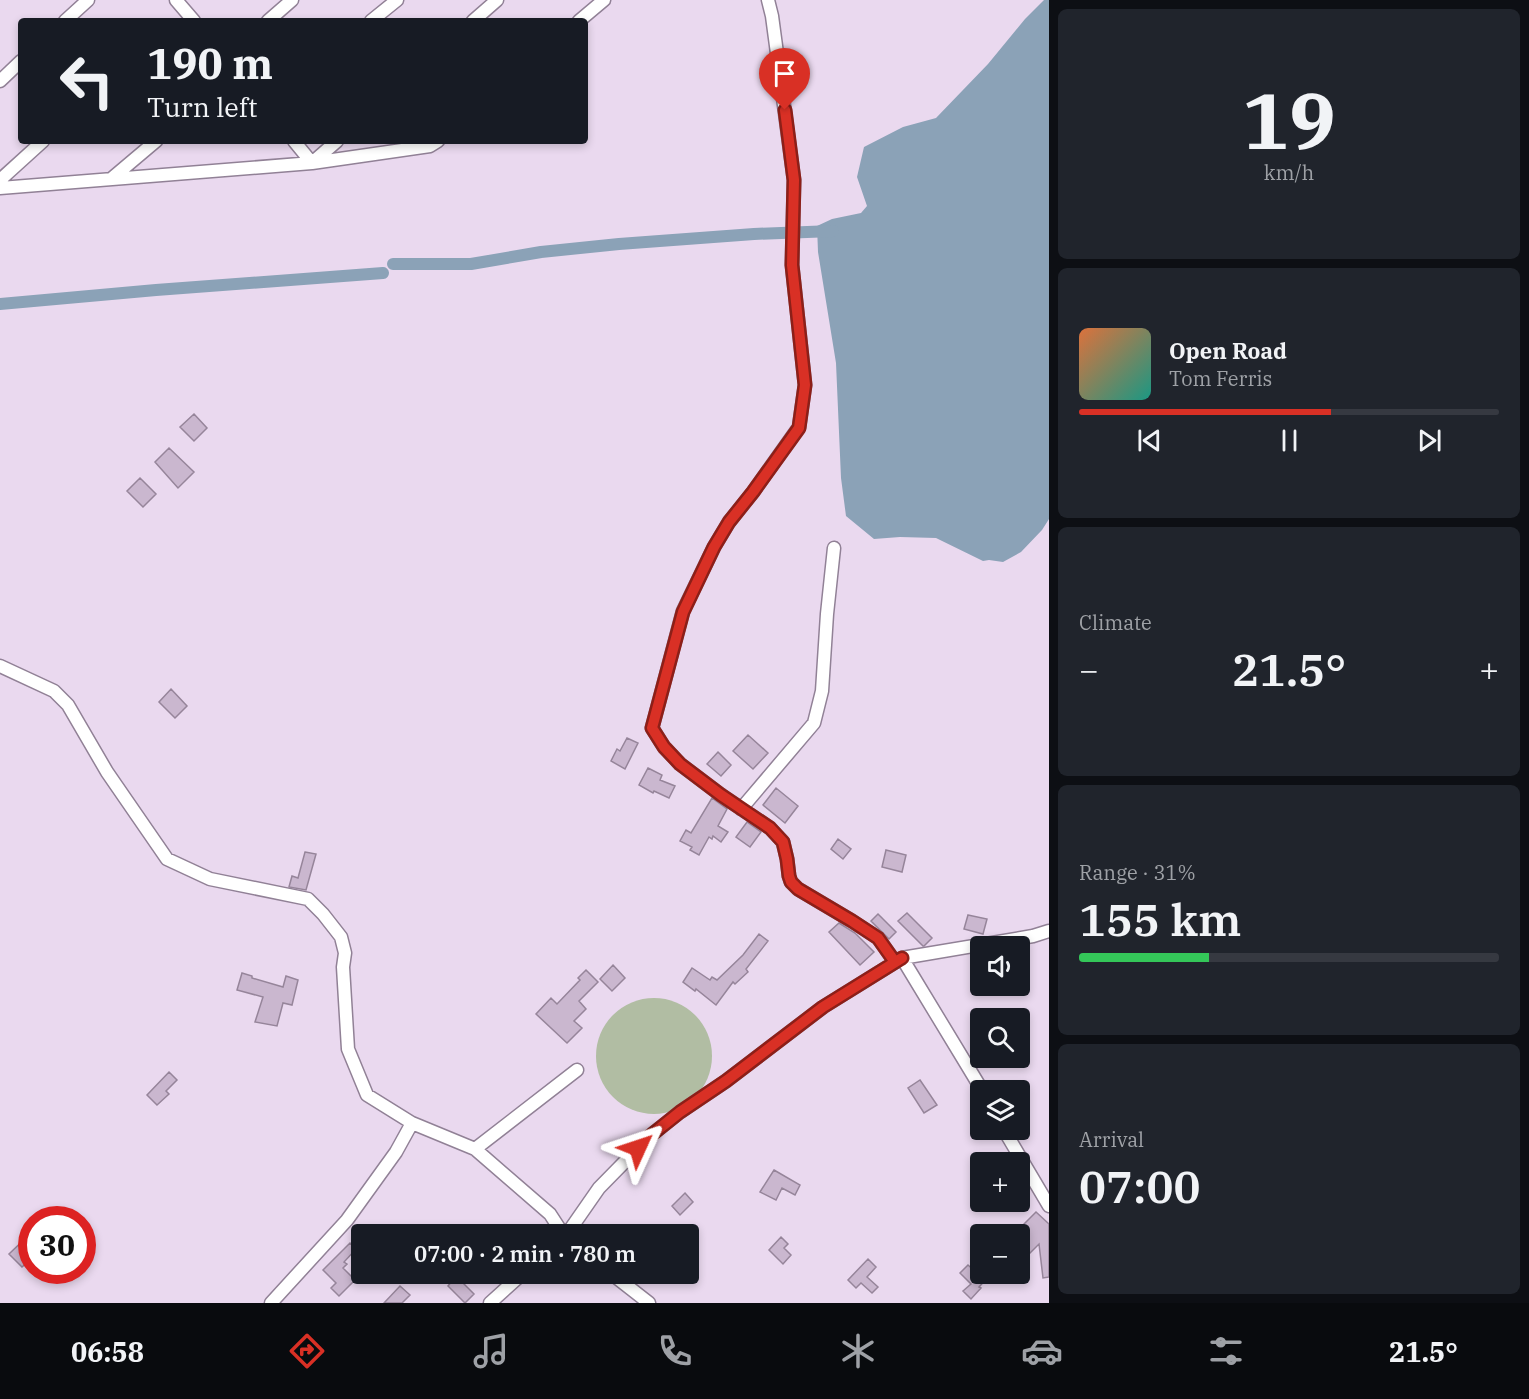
<!DOCTYPE html>
<html lang="en">
<head>
<meta charset="utf-8">
<style>
	:root { --surface:#171b24; --page:#20242c; --text:#f1f3f6; --muted:#9ea1a6; --line:#363941; --accent:#d93025 }
	body { margin:0; font-family:"IBM Plex Serif",serif; background:var(--page); color:var(--text); height:100vh; display:flex; flex-direction:column; font-size:22px; white-space:nowrap }
	* { box-sizing:border-box; margin:0 }
	p { font-size:20px; color:var(--muted) }
	.icon { flex:none; width:33px; height:33px; fill:none; stroke:currentColor; stroke-width:2; stroke-linecap:round; stroke-linejoin:round }
	.map { position:relative; flex:1; overflow:hidden }
	.drawer { display:flex; flex-direction:column; gap:9px; padding:9px; background:#0d0f14; width:480px }
	.drawer>* { flex:none }
	.guide { position:absolute; left:18px; top:18px; width:570px; height:126px; border-radius:6px; box-shadow:0 3px 9px #0003; background:#171b24; color:var(--text); overflow:hidden }
	.tools { position:absolute; left:970px; top:936px; display:grid; gap:12px }
	.tools a { display:grid; place-items:center; width:60px; height:60px; border-radius:6px; background:var(--surface); box-shadow:0 3px 9px #0003; font-size:30px }
	.speed { position:absolute; left:18px; top:1206px; display:flex; gap:12px; font-size:30px; font-weight:700; text-align:center }
	.speed>* { display:grid; place-content:center; width:78px; height:78px; border-radius:50%; background:var(--surface); box-shadow:0 3px 9px #0003; line-height:1 }
	.speed .limit { border:9px solid #d22; background:#fff; color:#111 }
	.pin { position:absolute; display:grid; place-items:center; width:51px; height:51px; color:#fff; margin:-62px -26px; border-radius:50% 50% 50% 0; rotate:-45deg; box-shadow:0 0 6px #0007 }
	.pin .icon { rotate:45deg }
	.me { position:absolute; width:66px; margin:-33px; rotate:48deg; stroke-linejoin:round; filter:drop-shadow(0 0 4px #0008) }
	.turn { display:flex; align-items:center; gap:21px; height:126px; padding:0 30px; font-size:27px }
	.turn .icon { width:78px; height:78px; stroke-width:2.5 }
	.turn b { display:block; font-size:42px; line-height:51px }
	.big { font-size:45px; font-weight:600; line-height:1.1 }
	.drawer .tile { flex:1; display:flex; flex-direction:column; justify-content:center; gap:9px; min-width:0; padding:0 21px; border-radius:9px; background:var(--page) }
	.drawer .dial { align-items:center; gap:0 }
	.dial b { font-size:78px; line-height:1 }
	.song { display:flex; align-items:center; gap:18px }
	.cover { width:72px; height:72px; border-radius:9px; background:linear-gradient(135deg,hsl(20 70% 55%),hsl(170 70% 35%)) }
	.played { height:6px; border-radius:3px; background:linear-gradient(90deg,var(--accent) 60%,var(--line) 60%) }
	.keys { display:flex; justify-content:space-around; direction:ltr }
	.heat { display:flex; justify-content:space-between; align-items:center; font-size:33px; direction:ltr }
	.charge { height:9px; border-radius:4px; background:linear-gradient(90deg,#34c759 31%,var(--line) 0) }
	.trip { position:absolute; left:351px; top:1224px; width:348px; height:60px; border-radius:6px; background:var(--surface); box-shadow:0 3px 9px #0003; font-weight:600; line-height:60px; text-align:center }
	.tabs { display:flex; height:96px; justify-content:space-around; align-items:center; background:#090b0e; color:var(--muted) }
	.tabs .icon { width:42px; height:42px }
	.tabs .active { color:var(--accent) }
	.tabs b { font-size:27px; color:var(--text) }
	main { display:flex; flex:1; min-height:0 }
	.map>svg:first-child { display:block }
</style>
</head>
<body>
<main>
<div class="map">
<svg width="1049" height="1303" viewBox="0 0 1049 1303">
	<rect width="100%" height="100%" fill="#ead9ef"/>
	<!-- green -->
	<path fill="#b1bda3" d="M596 1056a58 58 0 1 1 116 0a58 58 0 1 1-116 0Z"/>
	<!-- water -->
	<path fill="#8ba2b7" d="M1044 0H1049V519L1042 530 1021 552 1003 562 989 560 983 561 936 538 900 537 874 539 846 516 841 478 836 363 818 252 817 226 832 219 861 213 867 206 857 177 864 147 903 127 936 118 988 64 1025 19Z"/>
	<g fill="none" stroke-linecap="round" stroke-linejoin="round">
		<!-- canal -->
		<path stroke="#8ba2b7" stroke-width="12" d="M393 264H471L541 252 619 244 754 234 833 231
			M0 304 156 290 383 273"/>
	</g>
	<!-- building -->
	<path fill="#cab7cf" stroke="#96859a" stroke-width="1.5" d="M194 414 207 428 194 441 180 427Z
		M169 448 194 472 178 488 155 462Z
		M140 478 156 494 143 507 127 491Z
		M171 689 187 706 175 718 159 702Z
		M748 735 768 753 753 769 733 751Z
		M627 738 638 743 625 769 611 761 617 749 620 751Z
		M718 752 731 765 721 776 707 764Z
		M648 768 662 775 660 780 675 786 669 798 654 791 653 793 639 785Z
		M776 788 798 806 785 823 763 805Z
		M712 798 727 809 718 826 728 832 721 842 713 836 712 839 709 837 699 855 690 850 692 847 680 841 686 830 691 833Z
		M747 822 761 832 750 847 736 837Z
		M838 839 851 849 843 859 831 849Z
		M886 850 906 855 902 872 882 867Z
		M305 852 316 854 306 890 289 887 292 876 298 878Z
		M907 913 932 938 924 946H923L898 921Z
		M878 914 896 932 889 939 871 921Z
		M968 915 987 919 983 934 964 929Z
		M839 923 855 933 874 952 860 965 829 932Z
		M759 934 768 941 746 969 748 972 735 984 733 982 716 1005 696 989 695 991 683 982 692 968 710 980 712 977 717 980 743 955Z
		M613 965 625 978 612 991 600 979Z
		M586 970 598 982 579 1001 586 1009 574 1021 582 1028 567 1043 536 1014 551 998 557 1004 580 980 578 978Z
		M242 973 252 976V978L283 987 286 976 298 980 292 1005 283 1003 277 1026 255 1022 263 997 237 990Z
		M169 1072 177 1080 166 1091 169 1094 157 1105 147 1095Z
		M920 1080 937 1105 924 1113 908 1088Z
		M774 1170 800 1185 795 1195 782 1188 776 1200 760 1192Z
		M685 1193 693 1202 680 1215 672 1206Z
		M1036 1212 1049 1224V1277L1043 1278 1039 1244 1026 1257 1020 1252V1234H1014Z
		M32 1232V1249L27 1253 32 1258 22 1267 9 1254Z
		M781 1237 788 1244 784 1248 791 1255 783 1264 769 1250Z
		M350 1243 356 1249 344 1262 347 1264 343 1268 355 1280 339 1296 331 1288 336 1283 323 1270Z
		M868 1259 876 1267 867 1277 878 1287 872 1293 861 1283 856 1288 848 1280Z
		M968 1265 978 1274H991L979 1287 981 1288 971 1299 963 1291 971 1284 960 1273Z
		M456 1276 474 1294 465 1303 448 1286Z
		M400 1286 410 1295 402 1303H384Z"/>
	<g fill="none" stroke-linecap="round" stroke-linejoin="round">
		<defs>
			<path id="minor" d="M176 0 194 21
				M768 0 772 16 794 180 792 265 805 385 799 427 753 492 729 522 714 547 683 611 652 728 664 747 680 764 721 795 770 828 783 842 787 859 789 876 791 882 798 889 852 921 878 938 895 962 902 958 982 1090
				M65 21 88 0
				M268 21 292 0
				M371 21 397 0
				M473 21 497 0
				M579 21 604 0
				M0 81 21 61
				M294 141 312 163
				M313 162 337 141
				M111 179 156 141
				M0 180 43 141
				M0 188 312 163 430 146 438 141
				M0 666 54 691 68 705 107 772 167 859 210 879 308 899 323 914 341 937 345 953 343 967 348 1049 367 1095 412 1123 475 1149 550 1214 563 1234
				M741 809 814 723 822 691 827 614 834 548
				M1004 1130 1049 1206
				M475 1149 577 1070
				M567 1234 599 1188 650 1136 680 1112 726 1081 823 1007 902 958 1033 936 1049 931
				M612 1274 649 1303
				M271 1303 347 1220 396 1152 412 1123
				M490 1303 522 1274"/>
		</defs>
		<!-- minor casing -->
		<use href="#minor" stroke="#918196" stroke-width="15"/>
		<!-- minor -->
		<use href="#minor" stroke="#fff" stroke-width="12"/>
	</g>
	<g fill="none" stroke-linecap="round" stroke-linejoin="round">
		<defs>
			<path id="route" d="M638 1148 650 1136 680 1112 726 1081 823 1007 902 958 895 962 878 938 852 921 798 889 791 882 789 876 787 859 783 842 770 828 721 795 680 764 664 747 652 728 683 612 714 547 729 522 753 492 799 428 805 385 792 265 794 180 785 110"/>
		</defs>
		<!-- route casing -->
		<use href="#route" stroke="#8d1f18" stroke-width="15"/>
		<!-- route -->
		<use href="#route" stroke="#d93025" stroke-width="10"/>
	</g>
</svg>
<div class="tools">
<a><svg class="icon" aria-label="sound" viewBox="0 0 24 24"><path d="M4 9h4l5-4v14l-5-4H4zM17 9q2 3 0 6"/></svg></a>
<a><svg class="icon" aria-label="search" viewBox="0 0 24 24"><circle cx="10" cy="10" r="6"/><path d="M15 15l6 6"/></svg></a>
<a><svg class="icon" aria-label="layers" viewBox="0 0 24 24"><path d="M12 4l9 5-9 5-9-5zM3 14l9 5 9-5"/></svg></a>
<a>+</a>
<a>−</a>
</div>
<div class="speed"><div class="limit">30</div></div>
<div class="pin" style="left:785px;top:110px;background:#d93025"><svg class="icon" aria-label="arrive" viewBox="0 0 24 24"><path d="M6 21V4h12l-3 4 3 4H6"/></svg></div>
<svg class="me" style="left:638px;top:1148px" viewBox="-20 -20 40 40"><path d="M0-17L14 15 0 8-14 15z" fill="#d93025" stroke="#fff" stroke-width="4"/></svg>
<div class="trip">07:00 · 2 min · 780 m</div>
<div class="guide">
<div class="turn"><svg class="icon" aria-label="left" viewBox="0 0 24 24"><path d="M17 20v-9H6M10 6l-5 5 5 5"/></svg><div><b>190 m</b>Turn left</div></div>
</div>
</div>
<section class="drawer">
<div class="tile dial"><b>19</b><p>km/h</p></div>
<div class="tile">
<div class="song"><i class="cover"></i><div><b>Open Road</b><p>Tom Ferris</p></div></div>
<div class="played"></div>
<div class="keys"><svg class="icon" aria-label="previous" viewBox="0 0 24 24"><path d="M18 5L8 12l10 7zM5 5v14"/></svg><svg class="icon" aria-label="pause" viewBox="0 0 24 24"><path d="M8 5v14M16 5v14"/></svg><svg class="icon" aria-label="next" viewBox="0 0 24 24"><path d="M6 5l10 7-10 7zM19 5v14"/></svg></div>
</div>
<div class="tile"><p>Climate</p>
<div class="heat"><a>−</a><b class="big">21.5°</b><a>+</a></div>
</div>
<div class="tile"><p>Range · 31%</p><b class="big">155 km</b><div class="charge"></div></div>
<div class="tile"><p>Arrival</p><b class="big">07:00</b></div>
</section>
</main>
<nav class="tabs">
<b>06:58</b>
<svg class="icon active" aria-label="directions" viewBox="0 0 24 24"><path d="M12 3l9 9-9 9-9-9zM9 14v-3h6M13 9l2 2-2 2"/></svg>
<svg class="icon" aria-label="music" viewBox="0 0 24 24"><path d="M9 18V5l10-2v13"/><circle cx="6" cy="18" r="3"/><circle cx="16" cy="16" r="3"/></svg>
<svg class="icon" aria-label="phone" viewBox="0 0 24 24"><path d="M5 4h4l2 5-3 2q2 4 5 5l2-3 5 2v4C11 20 4 13 5 4z"/></svg>
<svg class="icon" aria-label="climate" viewBox="0 0 24 24"><path d="M12 3v18M4 7l16 10M4 17L20 7"/></svg>
<svg class="icon" aria-label="car" viewBox="0 0 24 24"><path d="M5 17H2v-5l4-1 3-4h7l3 4 3 1v5h-3M9 17h6M6 11h13"/><circle cx="7" cy="17" r="2"/><circle cx="17" cy="17" r="2"/></svg>
<svg class="icon" aria-label="filters" viewBox="0 0 24 24"><path d="M4 7h16M4 17h16"/><circle cx="9" cy="7" r="2"/><circle cx="15" cy="17" r="2"/></svg>
<b>21.5°</b>
</nav>
</body>
</html>
